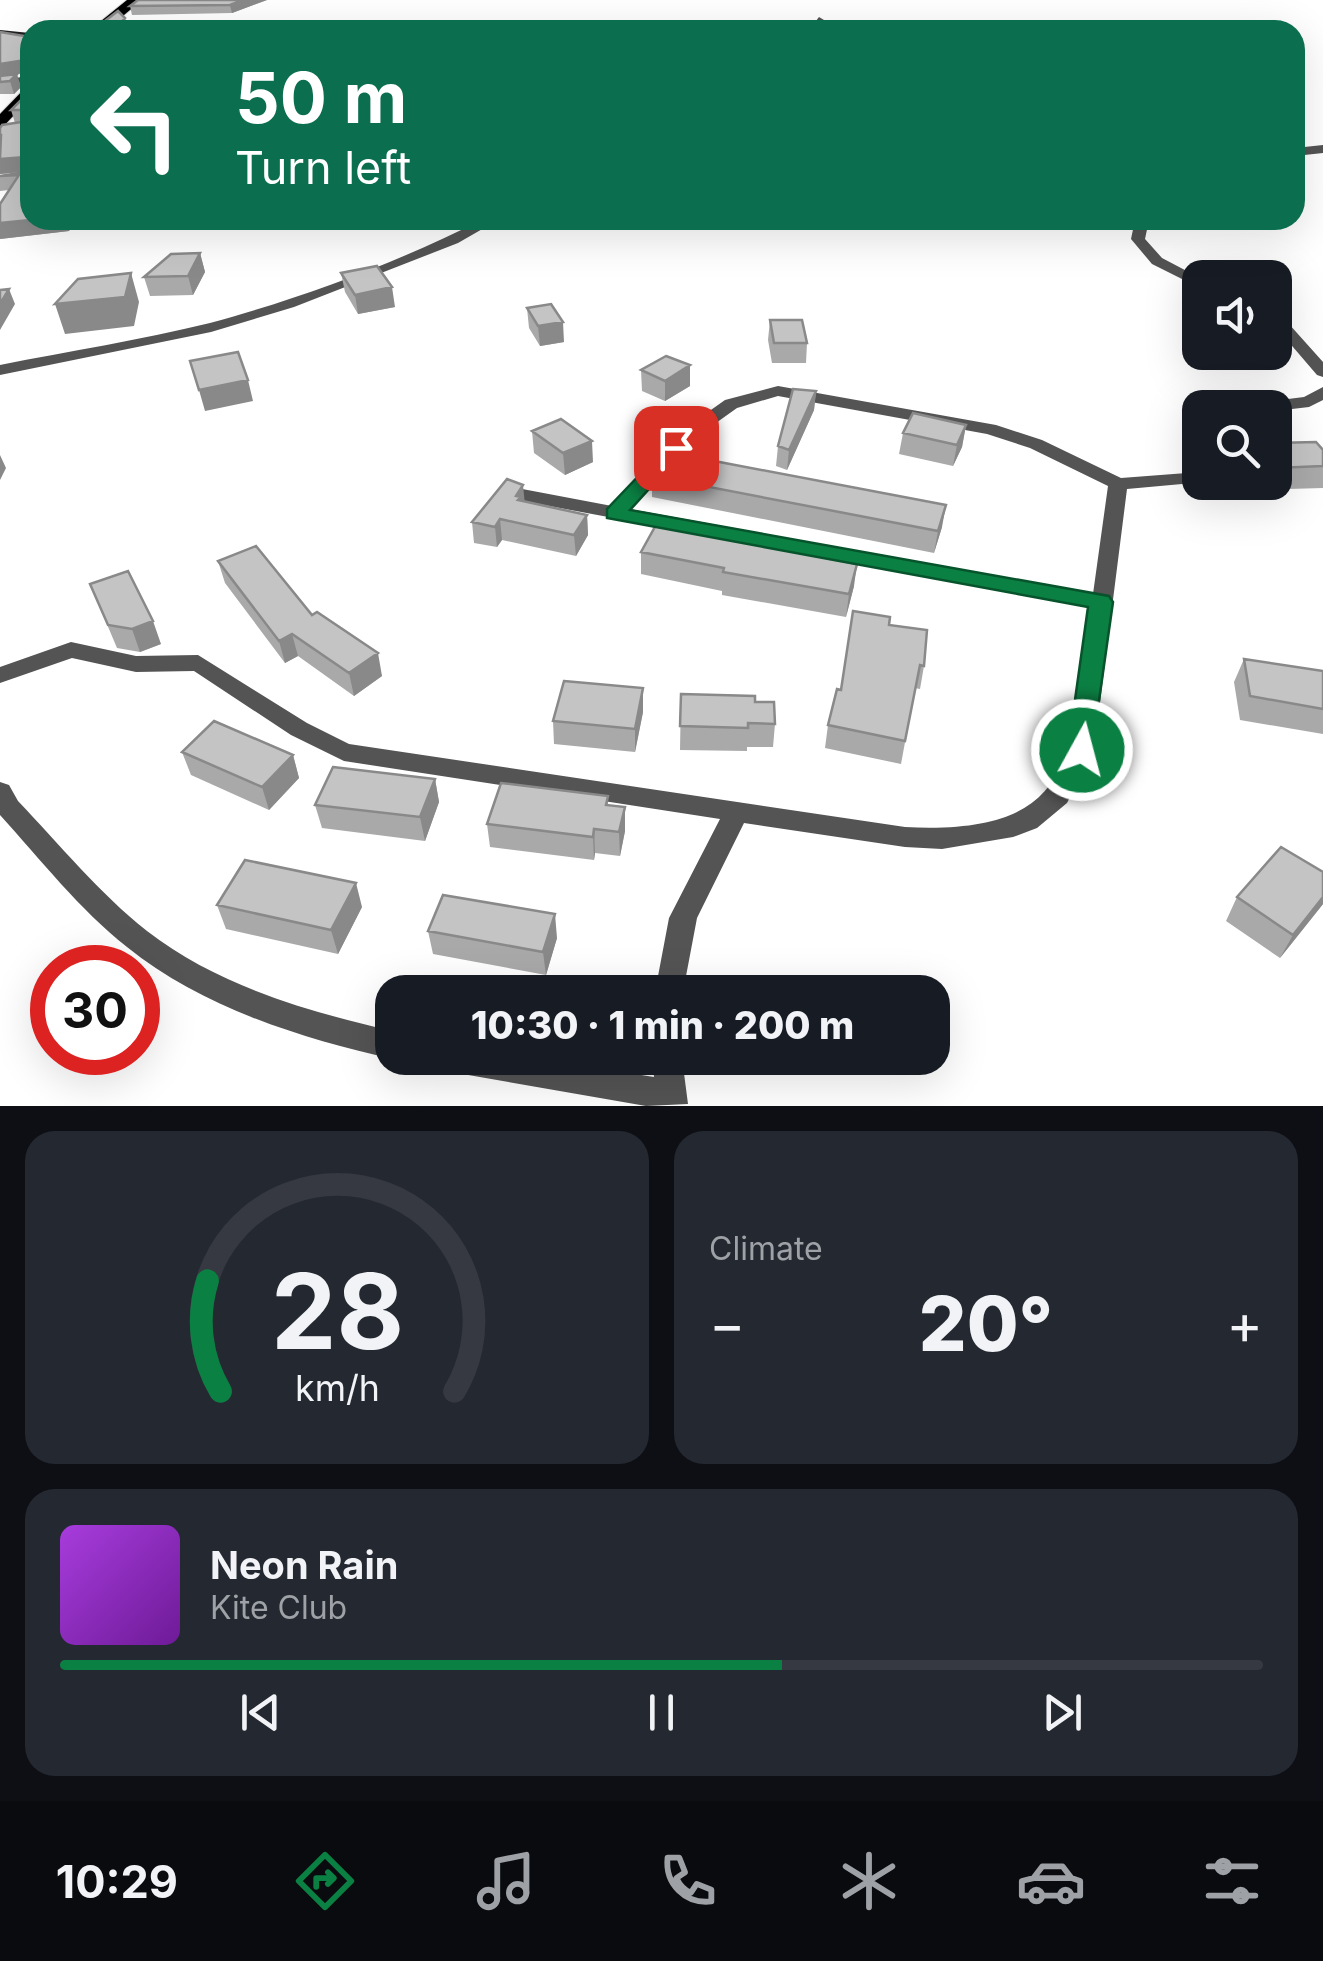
<!DOCTYPE html>
<html lang="en">
<head>
<meta charset="utf-8">
<style>
	:root { --surface:#171b24; --page:#242831; --text:#f1f3f6; --muted:#9ea1a6; --line:#363941; --accent:#0b8043 }
	body { margin:0; font-family:Inter,sans-serif; background:var(--page); color:var(--text); height:100vh; display:flex; flex-direction:column; font-size:38px; white-space:nowrap }
	* { box-sizing:border-box; margin:0 }
	p { font-size:32px; color:var(--muted) }
	.icon { flex:none; width:55px; height:55px; fill:none; stroke:currentColor; stroke-width:2; stroke-linecap:round; stroke-linejoin:round }
	.map { position:relative; height:1106px; overflow:hidden }
	.details { display:flex; flex-direction:column; gap:25px; padding:25px; background:#0d0f14; flex:1 }
	.details>* { flex:none }
	.guide { position:absolute; left:20px; top:20px; width:1285px; height:210px; border-radius:30px; box-shadow:0 10px 40px #0002; background:#0b6e4f; color:#fff; overflow:hidden }
	.tools { position:absolute; left:1182px; top:260px; display:grid; gap:20px }
	.tools a { display:grid; place-items:center; width:110px; height:110px; border-radius:20px; background:var(--surface); box-shadow:0 10px 40px #0002; font-size:50px }
	.speed { position:absolute; left:30px; top:945px; display:flex; gap:20px; font-size:50px; font-weight:700; text-align:center }
	.speed>* { display:grid; place-content:center; width:130px; height:130px; border-radius:50%; background:var(--surface); box-shadow:0 10px 40px #0002; line-height:1 }
	.speed .limit { border:15px solid #d22; background:#fff; color:#111 }
	.pin { position:absolute; display:grid; place-items:center; width:85px; height:85px; color:#fff; margin:-42px; border-radius:20px; box-shadow:0 5px 15px #0006 }
	.me { position:absolute; width:110px; margin:-55px; rotate:7deg; stroke-linejoin:round; filter:drop-shadow(0 0 8px #0008) }
	.turn { display:flex; align-items:center; gap:35px; height:210px; padding:0 50px; font-size:45px }
	.turn .icon { width:130px; height:130px; stroke-width:2.5 }
	.turn b { display:block; font-size:70px; line-height:85px }
	.big { font-size:75px; font-weight:800; line-height:1.1 }
	.details .tile { flex:1; display:flex; flex-direction:column; justify-content:center; gap:15px; min-width:0; padding:0 35px; border-radius:30px; background:var(--page) }
	.details .dial { align-items:center; gap:0 }
	.dial svg { height:260px; overflow:visible; fill:none; stroke:var(--line); stroke-width:7; stroke-linecap:round; text-anchor:middle }
	.dial text { fill:var(--text); stroke:none }
	.song { display:flex; align-items:center; gap:30px }
	.cover { width:120px; height:120px; border-radius:15px; background:linear-gradient(135deg,hsl(280 70% 55%),hsl(280 70% 35%)) }
	.played { height:10px; border-radius:5px; background:linear-gradient(90deg,var(--accent) 60%,var(--line) 60%) }
	.keys { display:flex; justify-content:space-around; direction:ltr }
	.heat { display:flex; justify-content:space-between; align-items:center; font-size:55px; direction:ltr }
	.details .tiles { flex:1; display:grid; gap:25px; grid-template-columns:1fr 1fr }
	.tile:last-child { grid-column:span 2 }
	.trip { position:absolute; left:375px; top:975px; width:575px; height:100px; border-radius:30px; background:var(--surface); box-shadow:0 10px 40px #0002; font-weight:800; line-height:100px; text-align:center }
	.tabs { display:flex; height:160px; justify-content:space-around; align-items:center; background:#090b0e; color:var(--muted) }
	.tabs .icon { width:70px; height:70px }
	.tabs .on { color:var(--accent) }
	.tabs b { font-size:45px; color:var(--text) }
	.map>svg:first-child { display:block }
</style>
</head>
<body>
<div class="map">
<svg width="1323" height="1106" viewBox="0 0 1323 1106">
	<rect width="100%" height="100%" fill="#fff"/>
	<g fill="none" stroke-linecap="round" stroke-linejoin="round">
		<defs>
			<path id="highway" d="M127 0H142L106 30H90Z
				M30 83V98L0 130V114Z"/>
		</defs>
		<!-- highway casing -->
		<use href="#highway" stroke="#dbdbdb" stroke-width="2"/>
		<!-- street -->
		<path fill="#545454" fill-rule="evenodd" d="M819 17 824 20 819 30H809Z
			M30 76V82L0 86V80Z
			M1323 145V153L1295 156V148Z
			M481 220H498L458 243 294 307 211 332 0 375V365C70 351 141 340 210 323 296 300 402 261 481 220Z
			M1135 220H1149L1145 239 1162 258 1200 278V288L1152 264 1131 239Z
			M1275 312 1280 314 1323 362V377L1317 375 1275 326Z
			M778 386 996 425 1042 440 1121 478 1200 472V482H1204L1127 489 1094 750 1067 803 1037 828 1013 837 942 849 905 847 744 823 697 918 683 992H655L669 918 720 819 344 761 291 735 194 671 136 672 72 658 0 683V667L71 642 136 656 198 655 307 723 349 744 905 827C1084 836 1070 749 1091 607L517 500 508 494 517 488 612 506 694 422 725 400ZM778 396 987 434 1030 448 1108 486 1093 594 630 509 706 430 737 408Z
			M1323 387V400L1309 407 1275 411V408H1247L1255 403 1304 397Z
			M0 782 9 785 18 801C60 845 99 893 147 931 218 986 307 1011 392 1031V1058H396L392 1059C300 1038 201 1007 127 947 79 909 41 860 0 815Z
			M436 1058H534L654 1077 652 1058H682L688 1104 646 1106 451 1072 440 1068Z"/>
		<!-- secondary -->
		<path fill="#212121" fill-rule="evenodd" d="M0 30 30 33V39L0 36Z"/>
		<!-- highway -->
		<use href="#highway" fill="#000" fill-rule="evenodd"/>
	</g>
	<!-- wall -->
	<path fill="#a9a9a9" d="M267 0 232 13 132 15 130 6Z
		M30 37V82L28 72 16 74 21 87 14 94H0V82Z
		M30 91V220H76L69 231 0 239V204L9 190 0 191V176L26 172 0 174 15 123 11 110Z
		M200 253 205 272 193 295 150 296 144 277Z
		M341 273 395 307 358 314 345 292Z
		M527 308 564 342 540 346 529 328Z
		M770 320 807 343 806 363H772L768 340Z
		M690 365V386L665 401 642 391 641 370Z
		M816 391 814 410 787 470 776 466 778 446Z
		M966 425 962 447 953 466 899 454 903 433Z
		M532 431 593 462 565 475 534 453Z
		M1275 443 1323 450V488L1254 490 1248 482H1275Z
		M712 446 711 460 942 527 934 553 652 497V476Z
		M524 501 587 515 588 535 576 556 502 540 497 547 474 543 472 522Z
		M641 552 854 586 846 617 722 595V591L641 574Z
		M218 561 312 615 382 676 354 696 298 656 285 663 225 583Z
		M90 584 161 644 140 652 117 648Z
		M889 625 924 666 920 689 915 688 901 764 825 748 828 725 841 690Z
		M1244 659 1323 671V734L1240 720 1234 682Z
		M681 694 755 702 775 724 773 747H747V751L680 750Z
		M643 712 635 752 554 744 553 721Z
		M182 752 293 755 299 778 269 810 191 775Z
		M435 779 439 802 425 841 322 828 315 805Z
		M608 796V805L625 831 620 856 595 853 594 860 490 847 487 824Z
		M1323 872V904L1280 958 1226 921 1237 897Z
		M217 905 362 907 338 954 226 929Z
		M428 931 557 938 546 975 433 954Z"/>
	<!-- shaded-wall -->
	<path fill="#898989" d="M243 0H267L232 13 230 5Z
		M125 18 128 30H114Z
		M26 60 30 72 0 77V64Z
		M17 74 21 87 14 94 10 81Z
		M25 157 30 171 0 174V159Z
		M30 220H76L69 231 0 239V223Z
		M200 253 205 272 193 295 188 276Z
		M131 273 139 302 134 326 65 334 55 304Z
		M392 287 395 307 358 314 355 295Z
		M9 289 15 304 0 330V304Z
		M563 322 564 342 540 346 538 326Z
		M690 365V386L665 401V381Z
		M248 380 253 401 205 411 199 390Z
		M816 391 814 410 787 470 789 450Z
		M966 425 962 447 953 466 957 445Z
		M592 441 593 462 565 475 563 453Z
		M712 446 711 467 704 459Z
		M0 455 6 468 0 480Z
		M523 485 525 505 522 510 516 496Z
		M946 505 942 527 934 553 938 531Z
		M587 515 588 535 576 556 574 535Z
		M500 519 502 540 497 547 495 527Z
		M857 564 854 586 846 617 849 594Z
		M153 621 161 644 140 652 132 629Z
		M292 634 298 656 285 663 279 641Z
		M378 653 382 676 354 696 349 673Z
		M643 688V712L635 752V729Z
		M293 755 299 778 269 810 262 787Z
		M435 779 439 802 425 841 420 817Z
		M625 807V831L620 856 619 832Z
		M594 829 595 853 594 860 593 837Z
		M356 883 362 907 338 954 331 930Z
		M1323 897V904L1280 958 1293 935Z
		M555 914 557 938 546 975 543 952Z"/>
	<!-- building -->
	<path fill="#c4c4c4" stroke="#898989" stroke-width="2.5" d="M138 0H243L230 5 130 6Z
		M118 11 125 18 114 30H93Z
		M0 32 30 37V81L26 60 0 64Z
		M17 74 10 81 0 82V76Z
		M30 91V220L0 223V204L19 175 0 176 26 172 29 161 25 157 0 159 1 135H0V128L2 125 28 121V110H11Z
		M200 253 188 276 144 277 171 254Z
		M377 266 392 287 355 295 341 273Z
		M131 273 125 297 55 304 78 279Z
		M9 289 0 304V290Z
		M551 304 563 322 538 326 527 308Z
		M770 320H802L807 343H774Z
		M238 352 248 380 199 390 190 361Z
		M666 356 690 365 665 381 641 370Z
		M793 389 816 391 789 450 778 446Z
		M913 413 966 425 957 445 903 433Z
		M561 419 592 441 563 453 532 431Z
		M684 440 712 446 704 459 946 505 938 531 652 476Z
		M1316 442 1323 450V466L1275 468V443Z
		M507 479 523 485 516 496 521 497 518 500 587 515 574 535 500 519 495 527 472 522Z
		M656 525 857 564 849 594 723 572 724 568 641 552Z
		M256 546 312 615 317 612 378 653 349 673 292 634 279 641 218 561Z
		M128 571 153 621 132 629 108 625 90 584Z
		M853 611 890 617 889 625 927 630 924 666 920 665 905 741 828 725 837 689 841 690Z
		M1244 659 1323 671V709L1250 696Z
		M564 681 643 688 635 729 553 721Z
		M681 694 755 696V702H774L775 724 748 723V728L680 726Z
		M214 721 293 755 262 787 182 752Z
		M333 767 435 779 420 817 315 805Z
		M501 783 608 796 606 805 625 807 619 832 594 829 593 837 487 824Z
		M1281 847 1323 872V897L1293 935 1237 897Z
		M245 860 356 883 331 930 217 905Z
		M443 895 555 914 543 952 428 931Z"/>
	<!-- route -->
	<path fill="#0b8043" stroke="#07532c" stroke-width="2.5" d="M676 442 686 448 630 510 1109 596 1113 602 1091 757 1082 760 1068 750 1088 607 607 518V509L669 444Z"/>
</svg>
<div class="tools">
<a><svg class="icon" aria-label="sound" viewBox="0 0 24 24"><path d="M4 9h4l5-4v14l-5-4H4zM17 9q2 3 0 6"/></svg></a>
<a><svg class="icon" aria-label="search" viewBox="0 0 24 24"><circle cx="10" cy="10" r="6"/><path d="M15 15l6 6"/></svg></a>
</div>
<div class="speed"><div class="limit">30</div></div>
<div class="pin" style="left:676px;top:448px;background:#d93025"><svg class="icon" aria-label="arrive" viewBox="0 0 24 24"><path d="M6 21V4h12l-3 4 3 4H6"/></svg></div>
<svg class="me" style="left:1082px;top:750px" viewBox="-20 -20 40 40"><circle r="17" fill="#0b8043" stroke="#fff" stroke-width="3"/><path d="M0-11L8 9 0 5-8 9z" fill="#fff"/></svg>
<div class="trip">10:30 · 1 min · 200 m</div>
<div class="guide">
<div class="turn"><svg class="icon" aria-label="left" viewBox="0 0 24 24"><path d="M17 20v-9H6M10 6l-5 5 5 5"/></svg><div><b>50 m</b>Turn left</div></div>
</div>
</div>
<section class="details">
<div class="tiles">
<div class="tile dial"><svg viewBox="0 0 100 80">
<path d="M14 69A42 42 0 1 1 86 69"/>
<path d="M14 69A42 42 0 0 1 10 35" stroke="#0b8043"/>
<text x="50" y="56" font-size="32" font-weight="700">28</text>
<text x="50" y="72" font-size="11">km/h</text>
</svg></div>
<div class="tile"><p>Climate</p>
<div class="heat"><a>−</a><b class="big">20°</b><a>+</a></div>
</div>
<div class="tile">
<div class="song"><i class="cover"></i><div><b>Neon Rain</b><p>Kite Club</p></div></div>
<div class="played"></div>
<div class="keys"><svg class="icon" aria-label="previous" viewBox="0 0 24 24"><path d="M18 5L8 12l10 7zM5 5v14"/></svg><svg class="icon" aria-label="pause" viewBox="0 0 24 24"><path d="M8 5v14M16 5v14"/></svg><svg class="icon" aria-label="next" viewBox="0 0 24 24"><path d="M6 5l10 7-10 7zM19 5v14"/></svg></div>
</div>
</div>
</section>
<nav class="tabs">
<b>10:29</b>
<svg class="icon on" aria-label="directions" viewBox="0 0 24 24"><path d="M12 3l9 9-9 9-9-9zM9 14v-3h6M13 9l2 2-2 2"/></svg>
<svg class="icon" aria-label="music" viewBox="0 0 24 24"><path d="M9 18V5l10-2v13"/><circle cx="6" cy="18" r="3"/><circle cx="16" cy="16" r="3"/></svg>
<svg class="icon" aria-label="phone" viewBox="0 0 24 24"><path d="M5 4h4l2 5-3 2q2 4 5 5l2-3 5 2v4C11 20 4 13 5 4z"/></svg>
<svg class="icon" aria-label="climate" viewBox="0 0 24 24"><path d="M12 3v18M4 7l16 10M4 17L20 7"/></svg>
<svg class="icon" aria-label="car" viewBox="0 0 24 24"><path d="M5 17H2v-5l4-1 3-4h7l3 4 3 1v5h-3M9 17h6M6 11h13"/><circle cx="7" cy="17" r="2"/><circle cx="17" cy="17" r="2"/></svg>
<svg class="icon" aria-label="filters" viewBox="0 0 24 24"><path d="M4 7h16M4 17h16"/><circle cx="9" cy="7" r="2"/><circle cx="15" cy="17" r="2"/></svg>
</nav>
</body>
</html>
